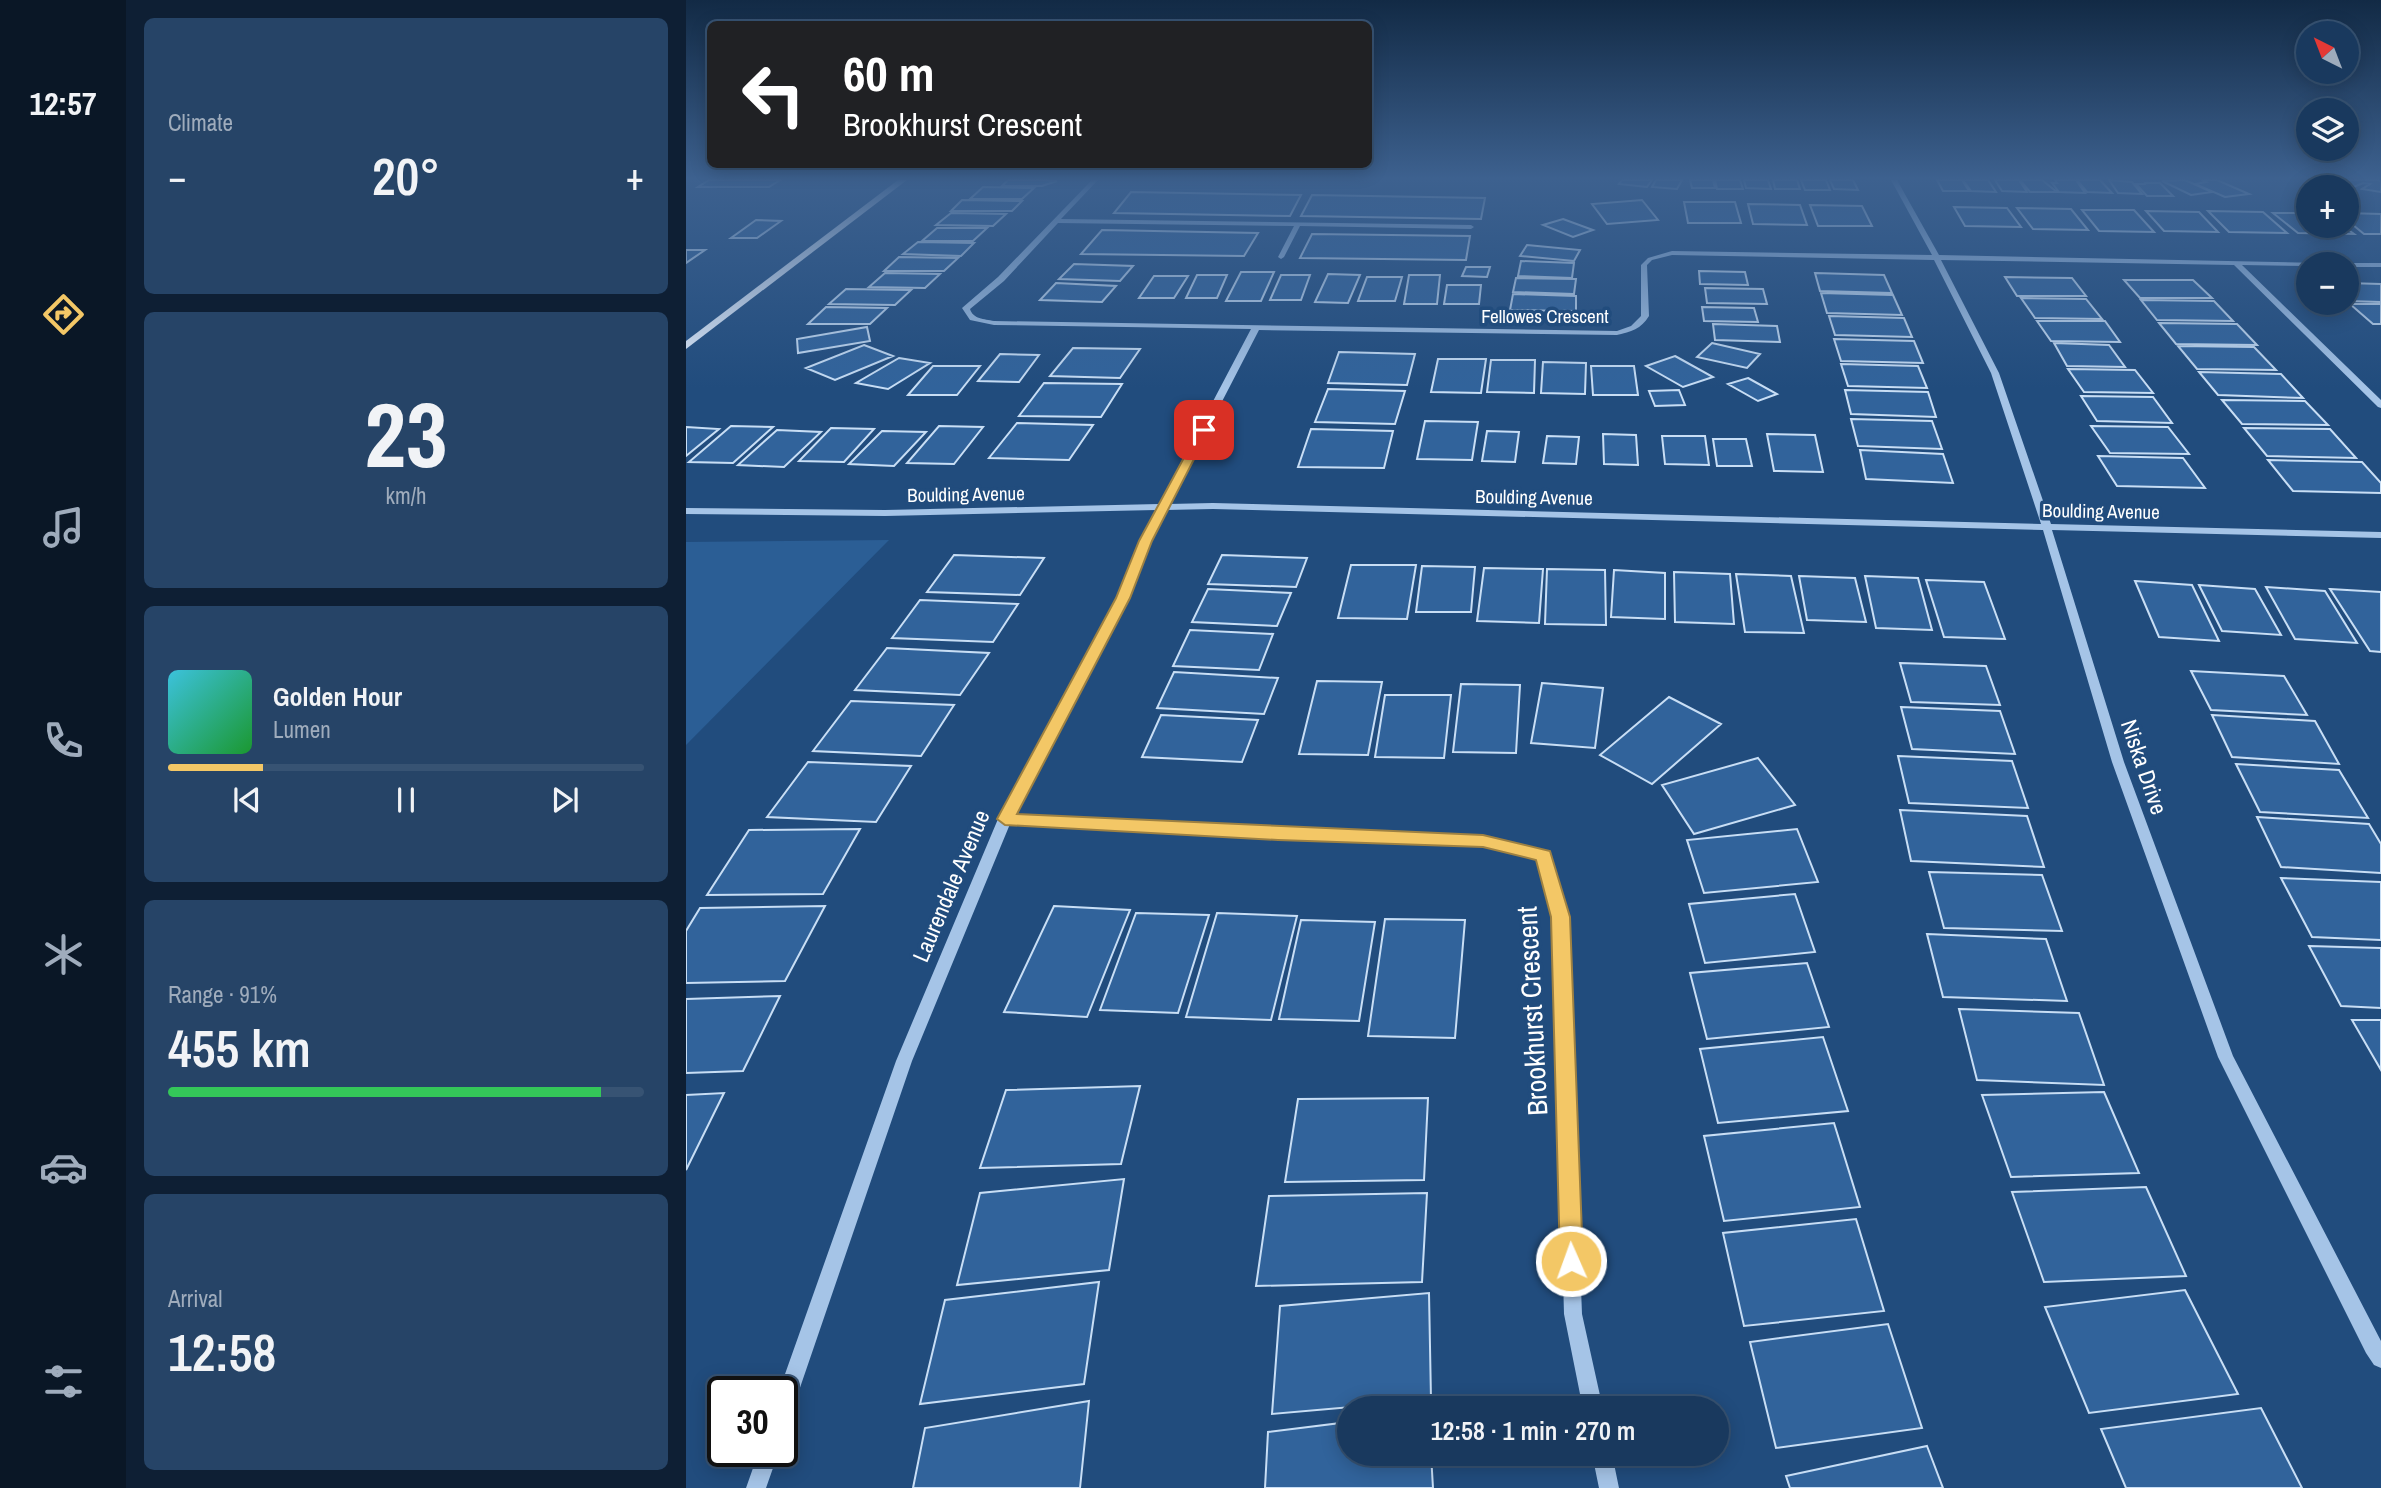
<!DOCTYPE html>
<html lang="en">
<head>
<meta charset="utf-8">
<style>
	:root { --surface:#19395e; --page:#264467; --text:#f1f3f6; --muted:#9facbc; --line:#375373; --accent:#f3c766 }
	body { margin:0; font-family:"Archivo Narrow",sans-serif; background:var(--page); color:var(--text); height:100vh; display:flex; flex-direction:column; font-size:26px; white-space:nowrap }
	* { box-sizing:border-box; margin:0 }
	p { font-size:23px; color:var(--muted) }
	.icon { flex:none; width:38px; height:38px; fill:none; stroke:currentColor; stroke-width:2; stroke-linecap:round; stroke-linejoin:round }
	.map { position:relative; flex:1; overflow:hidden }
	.side { display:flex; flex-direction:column; gap:18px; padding:18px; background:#0e1f34; width:560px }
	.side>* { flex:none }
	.guide { position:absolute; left:21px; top:21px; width:665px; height:147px; border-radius:10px; box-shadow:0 4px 18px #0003,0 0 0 2px var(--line); background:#202124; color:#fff; overflow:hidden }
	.needle { width:46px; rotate:318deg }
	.buttons { position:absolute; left:1610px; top:21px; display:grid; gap:14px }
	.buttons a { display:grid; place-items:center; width:63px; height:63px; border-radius:50%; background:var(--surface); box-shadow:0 4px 18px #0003,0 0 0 2px var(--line); font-size:35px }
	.speed { position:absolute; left:21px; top:1376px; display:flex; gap:14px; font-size:35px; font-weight:700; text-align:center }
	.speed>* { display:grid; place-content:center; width:91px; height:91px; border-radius:50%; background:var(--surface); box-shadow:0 4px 18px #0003,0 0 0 2px var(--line); line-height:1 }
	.speed .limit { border:4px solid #111; border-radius:10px; background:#fff; color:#111 }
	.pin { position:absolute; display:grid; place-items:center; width:60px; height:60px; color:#fff; margin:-30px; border-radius:14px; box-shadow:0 4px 10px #0006 }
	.me { position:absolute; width:77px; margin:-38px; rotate:358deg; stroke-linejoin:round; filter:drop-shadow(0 0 5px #0008) }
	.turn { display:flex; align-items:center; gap:24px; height:147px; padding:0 21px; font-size:32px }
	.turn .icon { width:91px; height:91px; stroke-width:2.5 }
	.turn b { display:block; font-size:49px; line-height:60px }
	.big { font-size:52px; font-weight:600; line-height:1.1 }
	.side .widget { flex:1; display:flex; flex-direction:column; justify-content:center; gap:10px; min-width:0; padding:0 24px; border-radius:10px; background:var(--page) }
	.side .dial { align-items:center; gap:0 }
	.dial b { font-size:91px; line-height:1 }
	.song { display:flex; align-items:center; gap:21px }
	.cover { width:84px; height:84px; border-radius:10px; background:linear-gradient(135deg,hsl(190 70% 55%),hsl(130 70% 35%)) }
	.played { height:7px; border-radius:4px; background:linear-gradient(90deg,var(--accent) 20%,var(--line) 20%) }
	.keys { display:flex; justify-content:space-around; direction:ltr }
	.heat { display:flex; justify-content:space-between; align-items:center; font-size:38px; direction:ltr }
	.charge { height:10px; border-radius:5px; background:linear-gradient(90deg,#34c759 91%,var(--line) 0) }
	.trip { position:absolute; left:651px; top:1396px; width:392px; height:70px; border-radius:35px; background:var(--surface); box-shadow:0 4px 18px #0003,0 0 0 2px var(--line); font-weight:600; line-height:70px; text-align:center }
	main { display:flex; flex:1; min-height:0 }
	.dock { display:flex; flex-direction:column; width:126px; justify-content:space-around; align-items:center; background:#0a1726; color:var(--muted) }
	.dock .icon { width:49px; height:49px }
	.dock .selected { color:var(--accent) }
	.dock b { font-size:32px; color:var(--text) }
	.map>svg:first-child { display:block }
</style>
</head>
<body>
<main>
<nav class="dock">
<b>12:57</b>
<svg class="icon selected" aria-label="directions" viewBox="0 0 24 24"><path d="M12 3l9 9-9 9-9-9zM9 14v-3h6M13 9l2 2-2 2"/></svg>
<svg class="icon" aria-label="music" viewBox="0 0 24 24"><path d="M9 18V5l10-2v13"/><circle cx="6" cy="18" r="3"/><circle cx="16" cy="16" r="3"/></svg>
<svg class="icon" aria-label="phone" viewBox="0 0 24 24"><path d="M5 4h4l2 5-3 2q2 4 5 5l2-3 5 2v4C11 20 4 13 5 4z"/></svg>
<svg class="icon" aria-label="climate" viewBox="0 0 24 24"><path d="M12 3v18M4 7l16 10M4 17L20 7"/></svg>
<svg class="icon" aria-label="car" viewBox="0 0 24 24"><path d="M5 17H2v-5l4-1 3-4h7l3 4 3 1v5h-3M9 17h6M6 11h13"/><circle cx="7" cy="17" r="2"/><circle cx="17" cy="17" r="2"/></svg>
<svg class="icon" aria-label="filters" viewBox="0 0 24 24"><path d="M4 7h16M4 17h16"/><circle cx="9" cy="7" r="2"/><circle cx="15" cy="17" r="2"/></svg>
</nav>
<section class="side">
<div class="widget"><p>Climate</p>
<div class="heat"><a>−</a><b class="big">20°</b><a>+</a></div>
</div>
<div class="widget dial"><b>23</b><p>km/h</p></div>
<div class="widget">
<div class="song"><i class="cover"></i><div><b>Golden Hour</b><p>Lumen</p></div></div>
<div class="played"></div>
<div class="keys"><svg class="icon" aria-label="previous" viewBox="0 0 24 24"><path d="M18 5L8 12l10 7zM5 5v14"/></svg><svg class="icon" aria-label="pause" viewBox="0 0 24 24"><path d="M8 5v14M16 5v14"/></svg><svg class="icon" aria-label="next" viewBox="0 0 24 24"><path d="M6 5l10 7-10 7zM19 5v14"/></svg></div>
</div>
<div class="widget"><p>Range · 91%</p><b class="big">455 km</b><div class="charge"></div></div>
<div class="widget"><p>Arrival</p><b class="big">12:58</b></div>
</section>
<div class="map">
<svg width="1695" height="1488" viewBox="0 0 1695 1488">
	<rect width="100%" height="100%" fill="#214c7d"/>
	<!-- green -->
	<path fill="#2b5e95" d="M203 540 0 745V542Z"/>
	<!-- building -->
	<path fill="#31639b" stroke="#c8def5" stroke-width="2" d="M23 180H94L83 187H12Z
		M322 180H358L371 181 356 186H316Z
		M936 180H966L961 187 933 184Z
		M970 180H996L991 189 966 187Z
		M1004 180H1027L1029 188H1006Z
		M1029 180H1054L1057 189H1031Z
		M1058 180H1082L1085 189 1060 188Z
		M1087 180H1111L1114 189H1089Z
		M1115 180H1140L1144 190H1119Z
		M1144 180H1167L1172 190 1148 189Z
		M1251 180H1276L1283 191H1257Z
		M1277 180H1302L1310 192 1285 191Z
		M1309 180H1333L1341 192 1316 191Z
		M1334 180H1356L1371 192H1344Z
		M1369 180H1390L1399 193 1373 192 1366 183H1371Z
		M1391 180H1414L1426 193 1401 192Z
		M1423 180 1446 182 1456 194 1432 193Z
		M1499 180 1526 192 1505 195 1476 181Z
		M1516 180H1531L1563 194 1539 197 1509 184 1520 182Z
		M1639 180H1692L1695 181V192L1676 189 1684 184 1677 183 1668 187Z
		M1458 183H1474L1487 196H1461L1450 184H1460Z
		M297 187 348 188 336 199H284Z
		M445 192 615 195 604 216 428 213Z
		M626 195 799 198 795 219 615 216Z
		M276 200 336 201 326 211H265Z
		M956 200 972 220 921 224 906 204Z
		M998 202H1049L1055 223H1002Z
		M1062 204 1114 205 1121 225 1067 224Z
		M1124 205 1176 206 1186 226H1132Z
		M1268 207 1321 208 1335 227 1279 226Z
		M1331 208 1385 209 1402 230 1347 229Z
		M1396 210H1448L1468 232 1413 231Z
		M1460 211 1513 212 1532 232 1478 231Z
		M1522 211 1577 212 1601 233 1543 232Z
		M265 213 320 214 307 226 250 225Z
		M1587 213H1622V226H1657L1668 234 1612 233Z
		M1661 213 1695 214V234H1678L1661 220Z
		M877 219 907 230 887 237 857 225Z
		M70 220 95 221 71 238H45Z
		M251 228H301L287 241H236Z
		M416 230 572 233 558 256 395 254Z
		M626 234 784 236 780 260 614 258Z
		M232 242 288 243 275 256 217 254Z
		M841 245 894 250 888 261 834 256Z
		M0 250H19L0 263Z
		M213 257 272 258 258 271H198Z
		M835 261 888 263 886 278 832 276Z
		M388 264 447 266 434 281 373 279Z
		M780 267H804L801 277 776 276Z
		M1013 271 1059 272 1062 285 1014 284Z
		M555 272H588L575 301H540Z
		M199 273 254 274 239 288 183 287Z
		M1129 273 1198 275 1206 293 1134 291Z
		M642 274 674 275 662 303 629 302Z
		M511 275H541L531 298H500Z
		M595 275H624L615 300H584Z
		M723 275H754L751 304H718Z
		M468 276H502L488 298H453Z
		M681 277H716L709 301H672Z
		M1319 277 1386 278 1400 296H1331Z
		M830 278 890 279 888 294 827 292Z
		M1438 280H1507L1526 298H1454Z
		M370 283 430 286 416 302 354 300Z
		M1661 283 1695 284V302L1661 301Z
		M761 285H795L793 304H758Z
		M1019 288 1077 289 1081 304 1021 303Z
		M160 289 225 290 209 305 143 304Z
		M1135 293 1207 295 1216 315 1141 313Z
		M827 294 890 296V311L824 310Z
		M1335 298 1400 299 1416 319 1349 318Z
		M1455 300 1528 301 1547 321 1471 320Z
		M1664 304H1695V324H1687Z
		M140 307 201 308 184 324H122Z
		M1016 307 1068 308 1072 322 1018 321Z
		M1143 316 1218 318 1226 337 1149 335Z
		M1351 321H1419L1434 342 1365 341Z
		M1473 323 1551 324 1571 345 1490 344Z
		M1027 324 1091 326 1094 342 1029 340Z
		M181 327 184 341 112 353 111 339Z
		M1148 339 1228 341 1237 363 1155 361Z
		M1026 343 1074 354 1061 368 1011 357Z
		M1368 343 1423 345 1439 367 1381 366Z
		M178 345 207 356 149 380 120 368Z
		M1492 346 1568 347 1590 370 1511 369Z
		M387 348 454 349 434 378 364 376Z
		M653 352 729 354 721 385 642 383Z
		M314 354 353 355 333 382 292 381Z
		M989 356 1027 377 997 387 960 366Z
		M213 358 244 363 202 389 170 383Z
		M752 359H800L795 393 745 392Z
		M805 360H849L848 393 801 392Z
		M857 362 900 363 899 394 855 393Z
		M1155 364 1232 366 1241 388 1162 386Z
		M247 366H294L271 395H222Z
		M905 366H948L952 395H907Z
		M1382 369 1449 370 1467 393 1398 392Z
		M1513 372 1595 374 1617 398 1532 395Z
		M1062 378 1091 394 1072 401 1042 384Z
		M358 383 436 384 415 417 333 416Z
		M642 389 719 391 709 424 629 422Z
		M993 390 999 405 969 406 963 391Z
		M1159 390 1242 392 1250 417 1165 414Z
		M1395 396 1467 397 1486 423 1411 421Z
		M1536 400 1619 401 1642 425 1556 424Z
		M1165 419 1246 421 1256 449 1172 446Z
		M739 421 792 422 786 460 731 459Z
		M331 423 407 425 383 460 303 458Z
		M45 426 87 427 47 463 3 462Z
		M253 426 297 427 268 464 221 463Z
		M1405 426 1482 427 1503 454 1424 453Z
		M0 427 33 429 0 456Z
		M145 428 188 429 158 462 113 461Z
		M1558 428 1644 429 1670 458 1581 456Z
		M625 429 707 431 698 468 612 467Z
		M91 430 135 432 98 467 52 465Z
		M196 431 240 432 208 466 163 464Z
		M801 431 833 432 829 462 796 461Z
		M917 434 950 435 952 465 918 464Z
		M1081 434 1129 435 1137 472 1088 471Z
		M861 436 893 437 890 464 857 463Z
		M976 436H1019L1023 465 979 464Z
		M1027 439H1060L1066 466H1031Z
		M1174 450 1257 454 1267 483 1180 479Z
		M1412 456 1497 458 1519 488 1431 486Z
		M1582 460 1676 462 1695 483V493L1607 491Z
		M268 555 358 558 334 595 241 592Z
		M536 555 621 558 610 587 522 584Z
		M665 565H730L721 619 652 618Z
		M736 566 789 567 785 612H730Z
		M798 568 857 569 853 623 791 621Z
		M861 569 919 570 920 625 859 624Z
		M928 570 979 573V619L925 617Z
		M988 572 1044 574 1048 624 989 622Z
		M1050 574 1105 576 1118 633 1059 632Z
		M1113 576 1169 578 1180 622 1121 620Z
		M1179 576 1232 578 1246 630 1190 628Z
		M1240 580 1298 582 1319 639 1258 637Z
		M1449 581 1506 585 1533 641 1473 637Z
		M1513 585 1569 589 1595 635 1536 631Z
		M1580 587 1639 591 1671 643 1609 639Z
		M522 589 605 593 591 626 506 622Z
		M1644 589 1695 592V652L1684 651Z
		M234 600 332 604 307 642 206 638Z
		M504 630 587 634 573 670 487 666Z
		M201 648 303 653 274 695 169 690Z
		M1214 663 1300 666 1314 705 1225 702Z
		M1505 671 1598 676 1621 715 1525 710Z
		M488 672 592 678 578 714 471 708Z
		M631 681 696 682 682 755 613 754Z
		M856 683 917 688 909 748 845 743Z
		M775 684 834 685 830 753 767 752Z
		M699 695H765L758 758 689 757Z
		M983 697 1035 724 966 784 914 755Z
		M165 701 268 705 235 756 127 751Z
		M1215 707 1314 711 1329 754 1226 749Z
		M475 715 572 720 556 762 456 757Z
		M1526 715 1629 721 1653 764 1546 757Z
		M1212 756 1326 761 1342 808 1223 803Z
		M1072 758 1109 805 1008 834 976 785Z
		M122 762 225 766 190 822 81 817Z
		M1550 764 1653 770 1682 818 1574 812Z
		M1214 810 1341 816 1358 867 1225 861Z
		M1571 817 1683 824 1695 844V873L1595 867Z
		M174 829 137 894 21 895 63 830Z
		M1111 829 1132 882 1018 893 1001 840Z
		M1243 872 1356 875 1376 931 1258 928Z
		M1595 878 1695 882V940L1626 937Z
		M1109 894 1129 952 1019 963 1003 904Z
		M139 906 99 981 0 983V931L14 908Z
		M368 906 444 910 401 1017 318 1012Z
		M450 913 523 915 492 1013 414 1010Z
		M531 913 611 916 585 1020 500 1017Z
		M699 919 779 920 769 1038 682 1036Z
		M615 920 689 922 673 1021 593 1019Z
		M1241 934 1360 939 1381 1001 1257 997Z
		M1623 946 1695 948V1008L1655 1006Z
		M1121 963 1143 1027 1021 1039 1004 973Z
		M94 996 57 1071 0 1073V999Z
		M1273 1009 1393 1013 1418 1085 1291 1080Z
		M1666 1020H1695V1070Z
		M1137 1037 1162 1111 1032 1123 1014 1049Z
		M454 1086 435 1164 294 1168 320 1090Z
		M1418 1092 1453 1173 1325 1177 1296 1095Z
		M38 1093 0 1170V1095Z
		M742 1098 738 1180 599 1182 612 1099Z
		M1148 1123 1174 1207 1038 1221 1018 1136Z
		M438 1179 423 1270 271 1285 294 1193Z
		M1460 1187 1500 1276 1358 1282 1326 1192Z
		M741 1193 736 1282 570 1286 583 1196Z
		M1170 1219 1198 1311 1058 1326 1037 1233Z
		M413 1282 398 1384 234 1404 259 1300Z
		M1499 1290 1552 1394 1403 1413 1359 1307Z
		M743 1293 745 1400 586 1414 594 1306Z
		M1202 1324 1236 1428 1090 1448 1064 1342Z
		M403 1401 394 1488H227L239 1428Z
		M1575 1408 1616 1488H1440L1415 1429Z
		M663 1422V1454H745L747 1488H579L582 1432Z
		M1241 1446 1257 1488H1104L1100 1476Z"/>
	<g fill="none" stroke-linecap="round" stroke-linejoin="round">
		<!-- minor -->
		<path fill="#a5c4e7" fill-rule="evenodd" d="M406 180H412L375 219 785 225 788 227 785 229 614 226 598 257 595 259 592 257 608 226 372 223 318 281 284 309C287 319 298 319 308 321L931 331 945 326 955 316V265L962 258 986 251 1246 255 1205 180H1211L1253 255 1634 263 1635 264H1622V266L1556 265 1695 400V408L1692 407 1548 265 1255 260 1313 373 1365 524 1695 532V538L1366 530 1438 762 1547 1056 1695 1341V1368L1688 1365 1680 1353 1532 1057 1426 762 1357 530 527 509 480 510 464 541 442 598 328 815 797 836 862 851 881 917 896 1314 917 1409H897L878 1314 867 917 851 859 797 846 324 824 226 1061 106 1411 103 1418 96 1421V1391H93L210 1061 312 819 432 598 454 541 470 510 199 516 0 514V508L199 510 473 504 565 329 308 325 284 320 276 308 312 277ZM986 255 1248 260 1305 373 1355 524 527 503 483 504 573 330 931 335C945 332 955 329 963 316L961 265 966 260Z
			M1661 263H1695V267H1661V264H1658Z
			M73 1451H93L80 1488H60Z
			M906 1454H926L933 1488H913Z"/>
		<!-- major -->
		<path fill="#e6f0fd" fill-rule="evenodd" d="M212 180H221L0 349V341Z"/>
	</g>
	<!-- sky -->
	<linearGradient id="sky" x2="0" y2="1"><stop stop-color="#122a45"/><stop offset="0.46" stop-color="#3d618f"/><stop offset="1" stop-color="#3d618f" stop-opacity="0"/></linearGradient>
	<rect width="1695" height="388" fill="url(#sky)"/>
	<!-- route -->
	<path fill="#f3c766" stroke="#9e8142" stroke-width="2" d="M514 428 523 430 466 541 444 598 331 814 797 835 864 851 884 917 897 1261 894 1269 885 1272 877 1269 874 1261 865 917 850 860 797 847 592 840 319 825 311 819 430 598 453 541Z"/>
	<g text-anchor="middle" stroke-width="7" stroke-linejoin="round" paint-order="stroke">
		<!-- far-street labels -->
		<g font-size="19" fill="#fff" stroke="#214c7d">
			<text x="859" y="323">Fellowes Crescent</text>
			<text transform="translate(280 494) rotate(-1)" y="7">Boulding Avenue</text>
			<text transform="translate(848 497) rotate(1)" y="7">Boulding Avenue</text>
			<text transform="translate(1415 511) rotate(1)" y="7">Boulding Avenue</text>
		</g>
		<!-- street labels -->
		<g font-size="23" fill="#fff" stroke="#214c7d">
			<text transform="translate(1458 767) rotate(71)" y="8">Niska Drive</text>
			<text transform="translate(265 886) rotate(-67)" y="8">Laurendale Avenue</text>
		</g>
		<!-- near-street labels -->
		<g font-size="28" fill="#fff" stroke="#214c7d">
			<text transform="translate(846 1011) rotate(-93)" y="10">Brookhurst Crescent</text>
		</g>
	</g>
</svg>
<div class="buttons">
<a><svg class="needle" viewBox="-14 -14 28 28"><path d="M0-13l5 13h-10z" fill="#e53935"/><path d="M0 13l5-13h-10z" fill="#9facbc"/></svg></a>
<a><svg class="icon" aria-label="layers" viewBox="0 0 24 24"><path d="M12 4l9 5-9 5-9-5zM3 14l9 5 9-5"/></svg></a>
<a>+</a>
<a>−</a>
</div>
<div class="speed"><div class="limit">30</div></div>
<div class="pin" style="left:518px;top:430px;background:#d93025"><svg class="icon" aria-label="arrive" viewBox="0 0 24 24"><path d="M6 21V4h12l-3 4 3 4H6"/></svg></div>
<svg class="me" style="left:885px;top:1261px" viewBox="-20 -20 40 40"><circle r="17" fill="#f3c766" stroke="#fff" stroke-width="3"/><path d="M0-11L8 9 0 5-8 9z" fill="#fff"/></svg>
<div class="trip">12:58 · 1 min · 270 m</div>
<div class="guide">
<div class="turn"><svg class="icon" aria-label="left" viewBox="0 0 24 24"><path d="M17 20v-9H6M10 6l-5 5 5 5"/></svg><div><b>60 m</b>Brookhurst Crescent</div></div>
</div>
</div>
</main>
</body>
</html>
